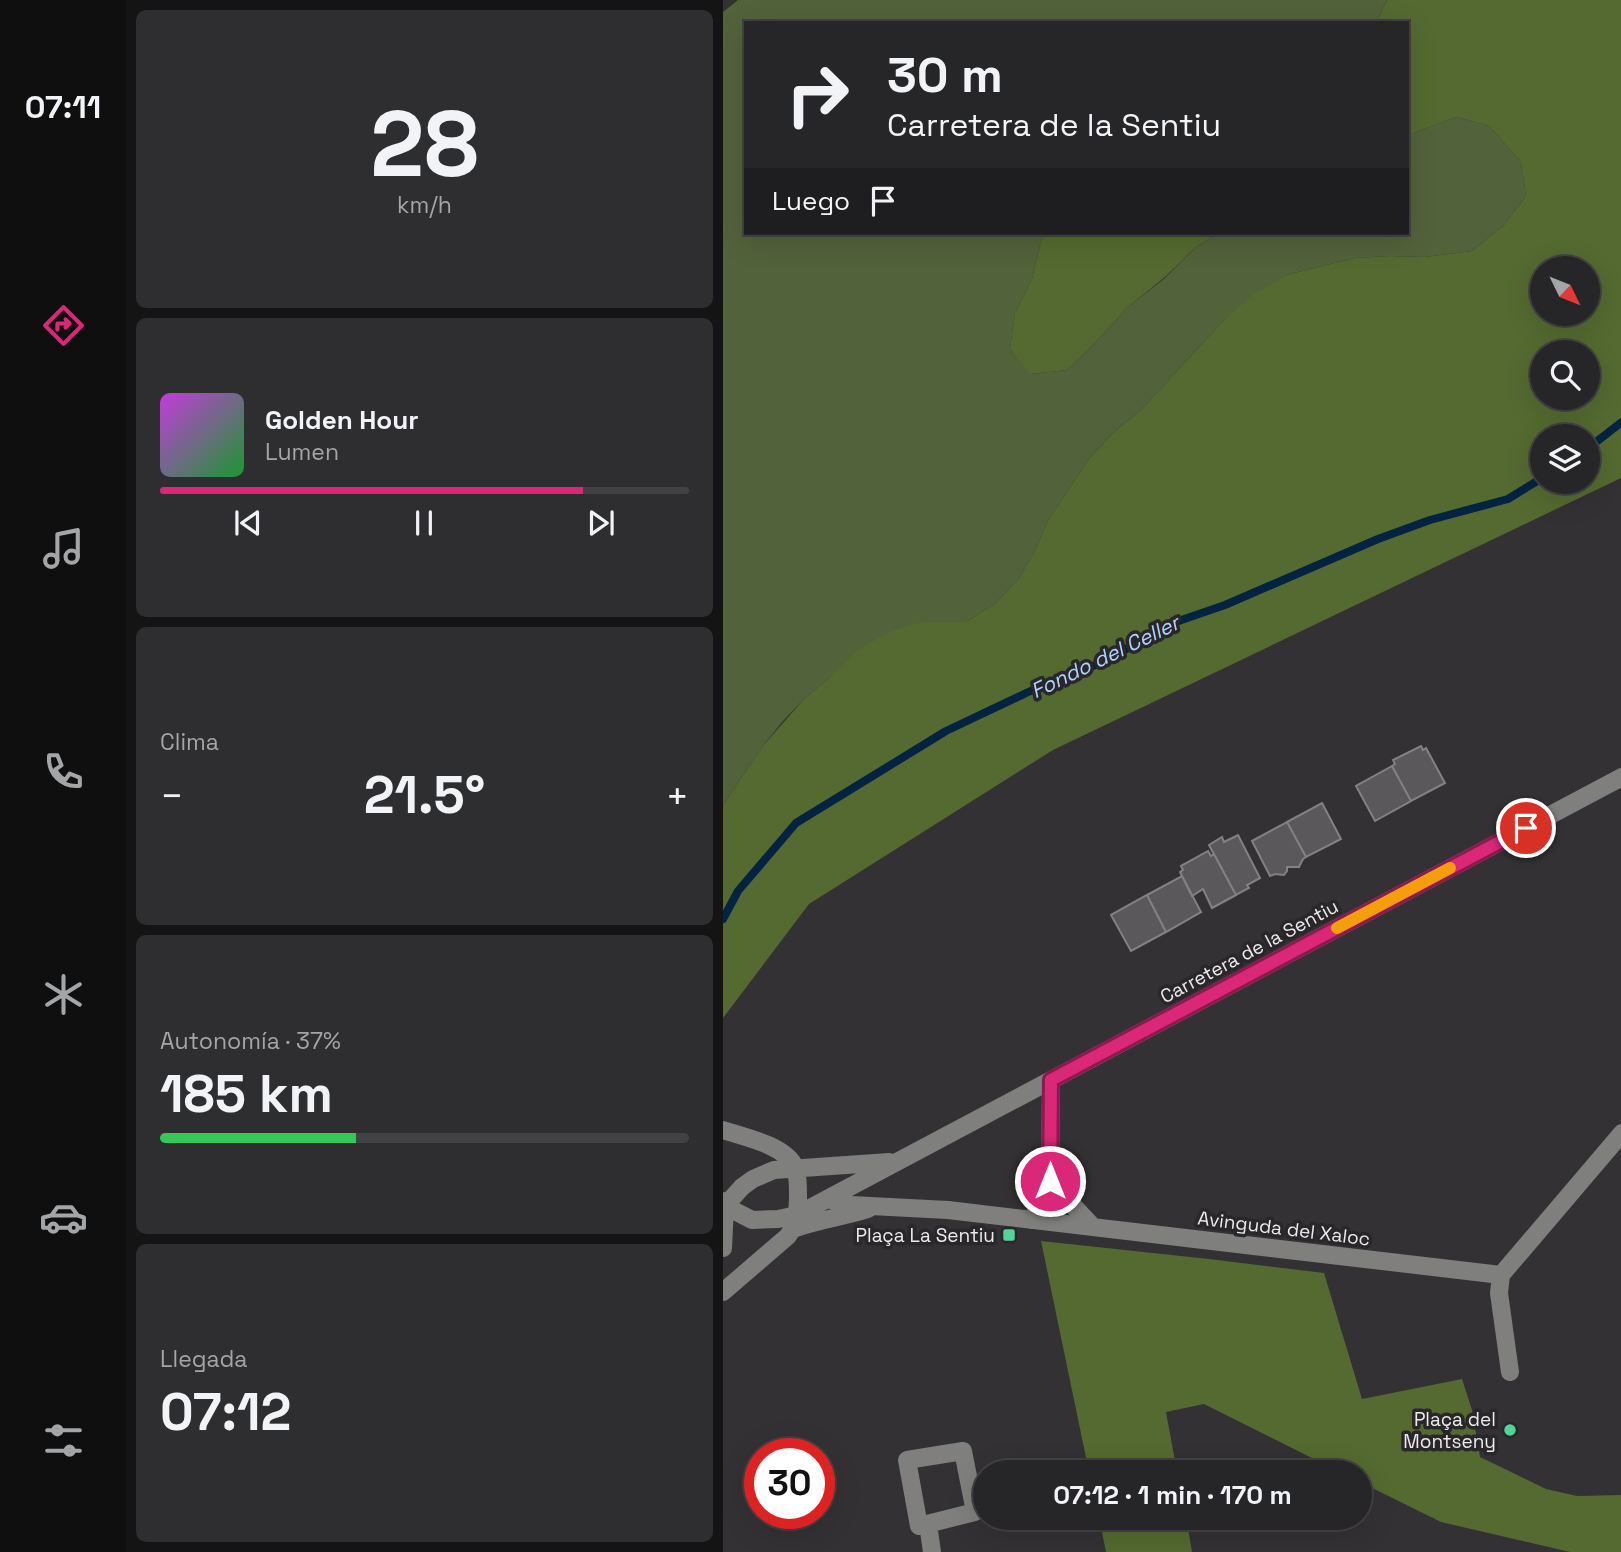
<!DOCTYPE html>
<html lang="es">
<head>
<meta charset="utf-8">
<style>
	:root { --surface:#262527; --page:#2e2d2f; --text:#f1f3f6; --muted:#a4a5a7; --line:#424244; --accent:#db2777 }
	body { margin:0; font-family:"Space Grotesk",sans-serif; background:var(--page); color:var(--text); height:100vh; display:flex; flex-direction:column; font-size:26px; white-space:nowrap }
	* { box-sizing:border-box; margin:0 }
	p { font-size:23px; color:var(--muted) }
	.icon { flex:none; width:38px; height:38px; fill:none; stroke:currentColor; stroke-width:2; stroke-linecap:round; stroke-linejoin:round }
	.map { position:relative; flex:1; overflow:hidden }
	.panel { display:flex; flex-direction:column; gap:10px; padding:10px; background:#151415; width:597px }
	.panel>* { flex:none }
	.hud { position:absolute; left:21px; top:21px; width:665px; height:214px; border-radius:0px; box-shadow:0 7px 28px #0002,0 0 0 2px var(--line); background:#262527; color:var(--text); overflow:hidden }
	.needle { width:46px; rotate:133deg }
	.fabs { position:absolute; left:807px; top:256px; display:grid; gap:14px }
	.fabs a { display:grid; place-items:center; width:70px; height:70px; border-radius:50%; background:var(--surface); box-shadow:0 7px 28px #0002,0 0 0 2px var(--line); font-size:35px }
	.speed { position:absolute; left:21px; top:1438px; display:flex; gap:14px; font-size:35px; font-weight:700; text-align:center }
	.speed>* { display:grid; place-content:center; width:91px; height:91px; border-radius:50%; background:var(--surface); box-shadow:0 7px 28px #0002,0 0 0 2px var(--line); line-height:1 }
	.speed .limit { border:10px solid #d22; background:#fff; color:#111 }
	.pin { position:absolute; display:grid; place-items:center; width:60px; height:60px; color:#fff; margin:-30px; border:4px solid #fff; border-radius:50%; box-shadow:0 2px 7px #0007 }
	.me { position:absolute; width:77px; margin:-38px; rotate:0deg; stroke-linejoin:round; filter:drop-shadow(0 0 5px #0008) }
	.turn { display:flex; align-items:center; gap:24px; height:147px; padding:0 28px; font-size:32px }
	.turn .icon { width:91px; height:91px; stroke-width:2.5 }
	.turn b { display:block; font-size:49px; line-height:60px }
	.then { display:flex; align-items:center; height:66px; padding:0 28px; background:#0003; gap:14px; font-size:26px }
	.big { font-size:52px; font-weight:600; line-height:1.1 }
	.panel .widget { flex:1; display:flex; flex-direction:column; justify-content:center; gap:10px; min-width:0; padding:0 24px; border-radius:10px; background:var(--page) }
	.panel .dial { align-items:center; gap:0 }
	.dial b { font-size:91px; line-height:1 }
	.song { display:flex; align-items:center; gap:21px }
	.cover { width:84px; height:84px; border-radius:10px; background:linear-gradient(135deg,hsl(290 70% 55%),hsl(130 70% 35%)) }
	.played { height:7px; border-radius:4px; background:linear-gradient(90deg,var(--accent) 80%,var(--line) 80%) }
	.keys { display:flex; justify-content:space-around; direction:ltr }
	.heat { display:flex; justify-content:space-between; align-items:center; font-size:38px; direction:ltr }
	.charge { height:10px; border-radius:5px; background:linear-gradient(90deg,#34c759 37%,var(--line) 0) }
	.trip { position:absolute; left:250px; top:1460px; width:399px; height:70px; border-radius:35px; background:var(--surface); box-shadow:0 7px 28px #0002,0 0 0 2px var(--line); font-weight:600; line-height:70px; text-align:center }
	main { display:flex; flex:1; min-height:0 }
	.menu { display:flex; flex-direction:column; width:126px; justify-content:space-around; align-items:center; background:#0f0f10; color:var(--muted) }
	.menu .icon { width:49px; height:49px }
	.menu .on { color:var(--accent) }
	.menu b { font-size:32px; color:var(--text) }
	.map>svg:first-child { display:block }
</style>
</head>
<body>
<main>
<nav class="menu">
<b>07:11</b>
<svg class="icon on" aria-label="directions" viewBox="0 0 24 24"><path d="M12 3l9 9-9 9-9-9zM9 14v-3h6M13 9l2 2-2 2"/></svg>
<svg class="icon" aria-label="music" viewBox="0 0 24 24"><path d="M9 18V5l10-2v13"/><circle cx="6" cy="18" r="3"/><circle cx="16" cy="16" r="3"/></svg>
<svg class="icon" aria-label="phone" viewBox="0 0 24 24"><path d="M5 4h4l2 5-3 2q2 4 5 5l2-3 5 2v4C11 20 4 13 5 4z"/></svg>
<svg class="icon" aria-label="climate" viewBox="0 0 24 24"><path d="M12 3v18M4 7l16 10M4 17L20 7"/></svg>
<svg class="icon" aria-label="car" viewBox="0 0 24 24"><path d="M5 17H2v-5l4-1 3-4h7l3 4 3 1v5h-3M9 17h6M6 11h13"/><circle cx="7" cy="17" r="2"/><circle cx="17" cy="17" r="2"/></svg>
<svg class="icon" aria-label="filters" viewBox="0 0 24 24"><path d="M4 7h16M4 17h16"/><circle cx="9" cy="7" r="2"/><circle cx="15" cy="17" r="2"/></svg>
</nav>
<section class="panel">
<div class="widget dial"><b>28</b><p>km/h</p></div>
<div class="widget">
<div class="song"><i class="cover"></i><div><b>Golden Hour</b><p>Lumen</p></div></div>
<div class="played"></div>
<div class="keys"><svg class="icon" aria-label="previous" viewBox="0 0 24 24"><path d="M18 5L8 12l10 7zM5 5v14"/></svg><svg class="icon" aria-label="pause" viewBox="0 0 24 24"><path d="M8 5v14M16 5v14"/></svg><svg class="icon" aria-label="next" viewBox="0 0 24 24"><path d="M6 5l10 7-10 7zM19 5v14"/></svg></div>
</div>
<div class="widget"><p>Clima</p>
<div class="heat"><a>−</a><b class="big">21.5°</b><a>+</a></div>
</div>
<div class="widget"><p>Autonomía · 37%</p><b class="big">185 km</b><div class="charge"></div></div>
<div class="widget"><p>Llegada</p><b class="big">07:12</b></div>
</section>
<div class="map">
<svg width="899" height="1552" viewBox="0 0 899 1552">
	<rect width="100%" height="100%" fill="#333134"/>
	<!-- green -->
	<path fill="#52623b" d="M15 0H664L653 23H23V233H323L318 241 309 279 292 313 287 349 308 374 344 370 367 348 405 307 442 278 474 246 496 233H684V137L700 129 734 117 766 126 798 162 803 196 781 225 749 251 702 257 666 256 632 258 567 274 502 319 418 410 391 432 365 460 324 522 312 551 296 578 273 603 243 622H199L106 678 81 699 60 721 39 747 0 805V12Z"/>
	<!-- forest -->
	<path fill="#546a30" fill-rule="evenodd" d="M664 0H898V478L330 750 86 904 0 1018V805L39 747 81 699 106 678 135 650 166 632 199 622H243L273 603 296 578 312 551 324 522 365 460 391 432 418 410 502 319 531 294 567 274 632 258 666 256 702 257 749 251 781 225 803 196 798 162 766 126 734 117 700 129 684 137V23H653ZM819 268H864V313H819ZM819 352H864V397H819ZM819 436H864V481H819Z
		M323 233H496L474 246 442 277 405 307 367 348 344 370 307 374 287 349 292 313 309 279 318 241Z
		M318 1241 486 1259 601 1273 639 1399 739 1379 749 1410 757 1457 823 1489 854 1496 898 1495V1552H847L718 1522 637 1482V1472H617L481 1404 443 1412 454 1472H366Z
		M376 1517H463L469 1552H383Z"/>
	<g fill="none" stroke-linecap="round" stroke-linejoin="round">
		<!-- stream -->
		<path stroke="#032342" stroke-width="8" d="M864 449 899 422
			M0 919 15 891 73 823 223 731 316 687 385 660 441 626 502 605 655 539 707 520 785 499 819 478"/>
	</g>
	<!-- building -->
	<path fill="#5a585b" stroke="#838184" stroke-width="2" d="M698 746 700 750 703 748 722 783 688 801 669 766 672 764 670 760Z
		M669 766 688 801 652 821 633 786Z
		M599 803 618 839 583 857 564 822Z
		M564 822 583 857 580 859 576 867H564V871L561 875 552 874 547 876 529 841Z
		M515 835 537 878 524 885 526 888 513 895 486 845 499 837 501 842Z
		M485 851 488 856 491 854 513 895 489 908 480 889 469 896 457 872 460 870 458 866Z
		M459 876 478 912 443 932 424 895Z
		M424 895 443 932 408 951 388 915Z"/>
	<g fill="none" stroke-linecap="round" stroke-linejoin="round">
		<!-- minor -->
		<path stroke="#7f7f7e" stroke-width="18" d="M0 1130C21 1137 62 1145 72 1167 75 1175 75 1186 75 1194 75 1209 74 1223 65 1236L0 1292
			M327 1181 370 1227
			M104 1199 128 1205 225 1210 778 1275 899 1133
			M0 1201 2 1206 0 1248
			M2 1206 29 1220 55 1219 74 1215 899 777
			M2 1206 19 1187 30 1179 51 1170 166 1162
			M309 1220 327 1181 328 1080
			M70 1229C94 1220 120 1217 145 1209
			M778 1275 776 1293 787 1372
			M240 1451 252 1512 196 1526 184 1460Z
			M205 1524 209 1552"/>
	</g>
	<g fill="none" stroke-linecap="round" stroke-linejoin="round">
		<defs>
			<path id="route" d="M327 1181 328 1080 803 828"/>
		</defs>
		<!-- route casing -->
		<use href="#route" stroke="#8e194d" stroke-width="18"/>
		<!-- route -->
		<use href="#route" stroke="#db2777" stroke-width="12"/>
		<!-- slow -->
		<path stroke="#f59e0b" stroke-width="12" d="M614 928 727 868"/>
	</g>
	<!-- markers -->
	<g fill="#53d396" stroke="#29272a" stroke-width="2.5">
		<rect x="279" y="1228" width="14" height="14" rx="3.5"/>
		<circle cx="787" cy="1430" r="7"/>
	</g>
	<g text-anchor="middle" stroke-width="7" stroke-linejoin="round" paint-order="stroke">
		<!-- street labels -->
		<g font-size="19" fill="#ebeaeb" stroke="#29272a">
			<text transform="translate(526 951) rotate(-28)" y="7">Carretera de la Sentiu</text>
			<text transform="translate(561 1228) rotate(7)" y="7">Avinguda del Xaloc</text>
		</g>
		<!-- poi labels -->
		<g font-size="19" fill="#ebeaeb" stroke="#29272a" text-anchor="end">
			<text x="272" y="1242">Plaça La Sentiu</text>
			<text x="773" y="1426">Plaça del<tspan x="773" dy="22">Montseny</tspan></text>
		</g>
		<!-- water labels -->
		<g font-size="21" font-style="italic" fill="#b0d4fe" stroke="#29272a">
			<text transform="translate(382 657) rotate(-26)" y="7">Fondo del Celler</text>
		</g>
	</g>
</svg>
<div class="fabs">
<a><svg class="needle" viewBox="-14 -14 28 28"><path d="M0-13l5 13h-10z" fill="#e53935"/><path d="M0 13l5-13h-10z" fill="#a4a5a7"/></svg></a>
<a><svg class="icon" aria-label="search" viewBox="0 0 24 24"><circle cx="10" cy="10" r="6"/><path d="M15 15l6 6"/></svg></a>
<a><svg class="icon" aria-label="layers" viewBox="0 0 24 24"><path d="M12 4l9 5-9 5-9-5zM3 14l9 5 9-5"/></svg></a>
</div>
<div class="speed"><div class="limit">30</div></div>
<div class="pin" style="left:803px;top:828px;background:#d93025"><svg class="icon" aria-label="arrive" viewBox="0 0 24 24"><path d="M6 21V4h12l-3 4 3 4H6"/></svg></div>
<svg class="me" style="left:327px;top:1181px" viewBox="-20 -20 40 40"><circle r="17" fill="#db2777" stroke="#fff" stroke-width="3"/><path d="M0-11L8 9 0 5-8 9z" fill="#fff"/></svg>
<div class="trip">07:12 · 1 min · 170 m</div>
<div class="hud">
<div class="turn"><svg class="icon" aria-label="right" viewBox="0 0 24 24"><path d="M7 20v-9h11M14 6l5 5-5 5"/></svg><div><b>30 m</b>Carretera de la Sentiu</div></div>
<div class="then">Luego<svg class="icon" aria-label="arrive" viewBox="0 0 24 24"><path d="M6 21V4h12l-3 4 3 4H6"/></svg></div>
</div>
</div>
</main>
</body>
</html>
